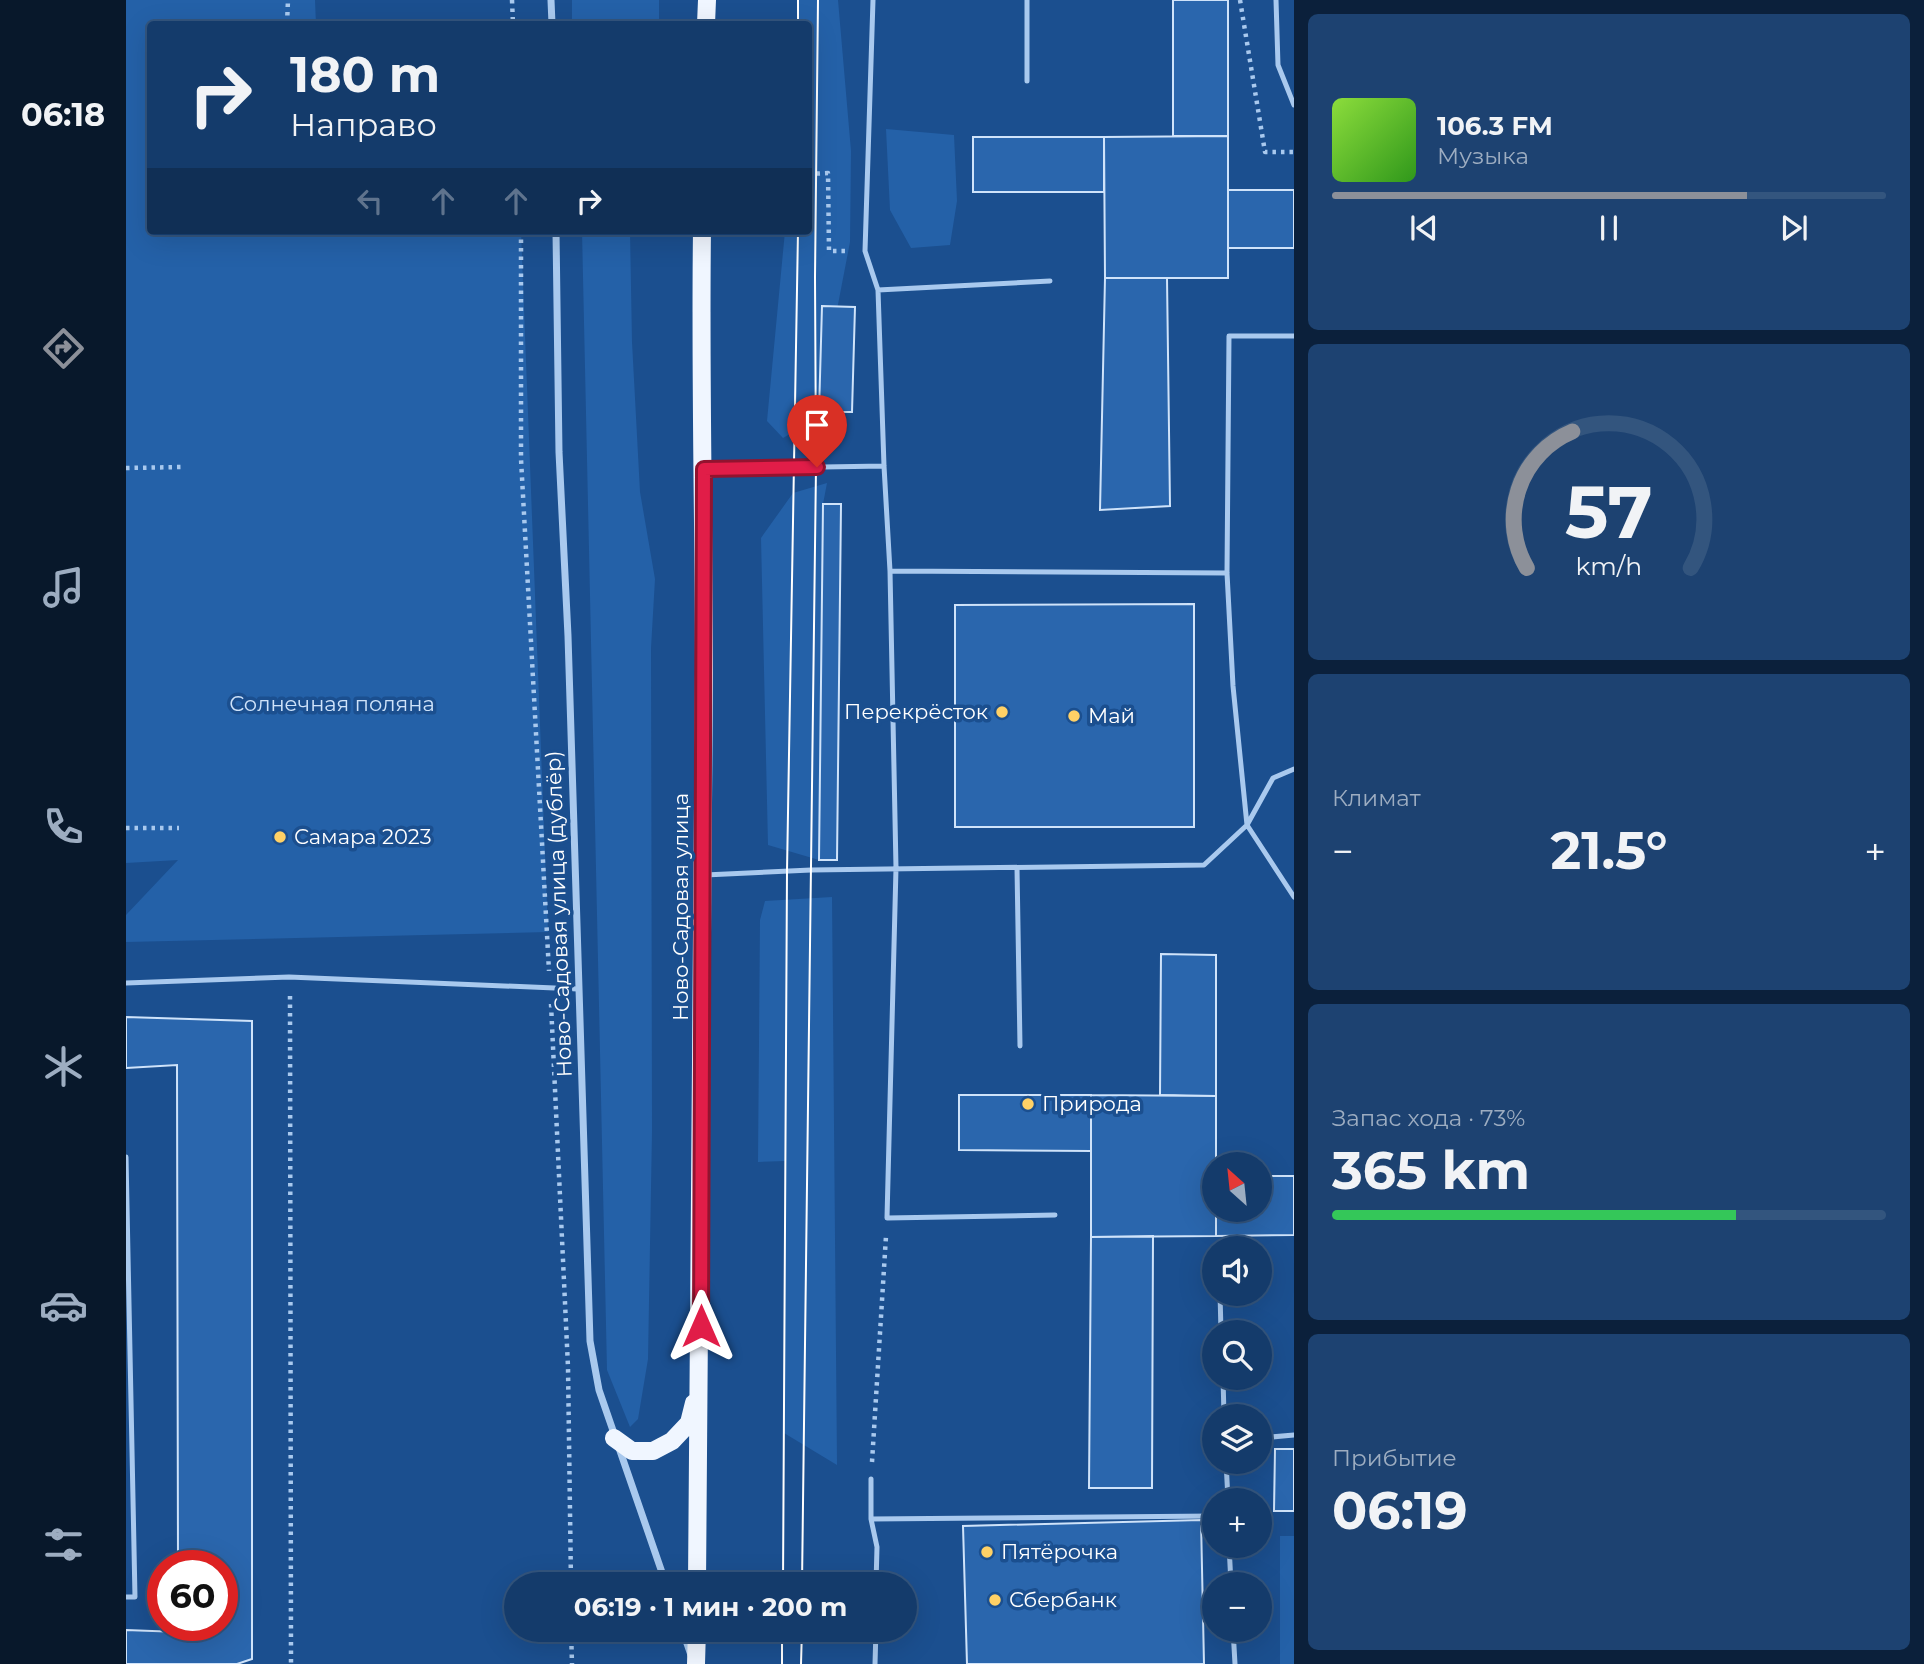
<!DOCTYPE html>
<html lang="ru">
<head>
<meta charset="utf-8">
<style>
	:root { --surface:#143b6b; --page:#1d4271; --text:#f1f3f6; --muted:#9dadc1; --line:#33557e; --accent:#8c9099 }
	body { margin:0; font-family:Montserrat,sans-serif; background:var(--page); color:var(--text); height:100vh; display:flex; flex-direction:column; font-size:26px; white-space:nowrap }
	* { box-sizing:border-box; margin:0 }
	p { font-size:23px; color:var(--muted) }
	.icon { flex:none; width:38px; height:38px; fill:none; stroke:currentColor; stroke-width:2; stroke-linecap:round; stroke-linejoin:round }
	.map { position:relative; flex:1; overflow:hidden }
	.drawer { display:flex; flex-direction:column; gap:14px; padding:14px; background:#0b203b; width:630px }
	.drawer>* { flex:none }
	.hud { position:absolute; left:21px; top:21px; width:665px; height:214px; border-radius:7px; box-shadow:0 7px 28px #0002,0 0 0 2px var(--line); background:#143b6b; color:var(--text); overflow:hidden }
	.needle { width:46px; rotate:333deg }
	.buttons { position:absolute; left:1076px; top:1152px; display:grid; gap:14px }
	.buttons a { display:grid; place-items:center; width:70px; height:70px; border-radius:50%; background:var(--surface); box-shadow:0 7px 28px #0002,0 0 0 2px var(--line); font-size:35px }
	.speed { position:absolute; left:21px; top:1550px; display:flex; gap:14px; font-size:35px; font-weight:700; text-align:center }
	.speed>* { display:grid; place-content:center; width:91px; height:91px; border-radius:50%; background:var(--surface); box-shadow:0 7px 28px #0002,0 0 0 2px var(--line); line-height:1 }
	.speed .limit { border:10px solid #d22; background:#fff; color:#111 }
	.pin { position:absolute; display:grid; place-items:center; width:60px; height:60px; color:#fff; margin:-72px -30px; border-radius:50% 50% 50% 0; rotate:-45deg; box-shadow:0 0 7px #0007 }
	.pin .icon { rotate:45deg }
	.me { position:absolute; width:77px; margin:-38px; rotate:0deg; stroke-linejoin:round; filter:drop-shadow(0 0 5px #0008) }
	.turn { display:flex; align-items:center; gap:24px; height:147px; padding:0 28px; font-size:32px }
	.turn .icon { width:91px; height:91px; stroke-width:2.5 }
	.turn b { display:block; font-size:49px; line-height:60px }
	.lanes { display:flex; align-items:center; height:66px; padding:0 28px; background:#0003; justify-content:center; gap:35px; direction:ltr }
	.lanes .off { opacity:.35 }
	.big { font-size:52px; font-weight:700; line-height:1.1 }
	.drawer .card { flex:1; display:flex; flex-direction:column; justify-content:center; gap:10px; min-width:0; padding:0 24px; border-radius:10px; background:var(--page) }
	.drawer .dial { align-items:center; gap:0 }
	.dial svg { height:182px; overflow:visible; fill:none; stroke:var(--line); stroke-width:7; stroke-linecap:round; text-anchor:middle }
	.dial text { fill:var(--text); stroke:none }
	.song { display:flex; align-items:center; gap:21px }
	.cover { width:84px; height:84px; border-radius:10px; background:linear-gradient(135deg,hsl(90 70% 55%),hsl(110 70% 35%)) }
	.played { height:7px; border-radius:4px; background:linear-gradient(90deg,var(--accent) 75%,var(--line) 75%) }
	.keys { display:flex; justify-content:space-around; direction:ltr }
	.heat { display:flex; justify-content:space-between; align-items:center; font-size:38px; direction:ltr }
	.charge { height:10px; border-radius:5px; background:linear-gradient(90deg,#34c759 73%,var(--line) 0) }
	.trip { position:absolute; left:378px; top:1572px; width:413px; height:70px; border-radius:35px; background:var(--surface); box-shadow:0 7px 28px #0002,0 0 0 2px var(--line); font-weight:700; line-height:70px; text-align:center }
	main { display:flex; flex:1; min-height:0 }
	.tab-bar { display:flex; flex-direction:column; width:126px; justify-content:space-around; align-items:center; background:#08182b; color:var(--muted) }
	.tab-bar .icon { width:49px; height:49px }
	.tab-bar .selected { color:var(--accent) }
	.tab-bar b { font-size:32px; color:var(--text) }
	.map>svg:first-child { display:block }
</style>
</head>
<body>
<main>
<nav class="tab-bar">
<b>06:18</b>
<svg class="icon selected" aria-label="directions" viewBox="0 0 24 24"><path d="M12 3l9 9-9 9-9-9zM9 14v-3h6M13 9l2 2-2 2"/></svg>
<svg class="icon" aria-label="music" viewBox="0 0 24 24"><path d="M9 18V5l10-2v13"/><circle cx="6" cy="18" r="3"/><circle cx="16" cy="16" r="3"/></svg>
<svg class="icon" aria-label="phone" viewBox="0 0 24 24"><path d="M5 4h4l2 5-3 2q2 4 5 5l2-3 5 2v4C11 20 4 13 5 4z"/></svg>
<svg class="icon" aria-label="climate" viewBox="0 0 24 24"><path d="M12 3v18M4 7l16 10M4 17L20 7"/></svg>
<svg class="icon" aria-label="car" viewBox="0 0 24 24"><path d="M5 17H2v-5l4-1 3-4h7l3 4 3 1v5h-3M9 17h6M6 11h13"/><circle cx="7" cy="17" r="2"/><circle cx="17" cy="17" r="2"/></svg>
<svg class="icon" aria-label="filters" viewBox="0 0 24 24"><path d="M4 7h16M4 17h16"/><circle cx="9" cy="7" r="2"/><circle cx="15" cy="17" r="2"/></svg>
</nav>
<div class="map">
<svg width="1168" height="1664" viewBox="0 0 1168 1664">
	<rect width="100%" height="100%" fill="#1b4f8f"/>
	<!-- green -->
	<path fill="#2461a8" d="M0 0H189L190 24H24V231H395L422 932 0 942V915L52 860 0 863Z
		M446 0H533V24H446Z
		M672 0H712L725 151 724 242 690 419 657 438 641 421 659 231H682V24H672Z
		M760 129 828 135 831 201 824 245 785 248 764 210Z
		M456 231H504L506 342 514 492 529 579 525 648 526 1131 522 1359 512 1419 504 1427 481 1370Z
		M701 483 697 504 693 860 642 845 635 538 667 493Z
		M706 897 711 1465 658 1433 659 1161 632 1162 634 920 639 901Z
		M1154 1536H1168V1664H1154Z"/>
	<!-- building -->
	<path fill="#2a66ad" stroke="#cfe3fa" stroke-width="2" d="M1047 0H1102V136H1047Z
		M1102 136V278H979L978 137Z
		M847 137H978V192H847Z
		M1102 190H1168V248H1102Z
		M979 278H1041L1044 506 974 510Z
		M696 306 729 307 726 412H693Z
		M697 504H715L711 860H693Z
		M1068 604V827H829V605Z
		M1035 954 1090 955V1096L1034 1095Z
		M0 1017 126 1021V1659L111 1664H0V1630L52 1632V1626H96V1566H52L51 1065 0 1068Z
		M833 1095H965V1151L833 1150Z
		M965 1095 1090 1096V1236L965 1237Z
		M1134 1176H1168V1235L1090 1236V1209H1134Z
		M1027 1236 1026 1488H963L965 1237Z
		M1149 1449H1168V1511H1148Z
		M1075 1520 1078 1664H841L837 1526Z"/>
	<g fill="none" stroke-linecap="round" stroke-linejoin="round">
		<!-- path -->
		<path stroke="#a9c9ee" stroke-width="4.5" stroke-dasharray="3.5 5" stroke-linecap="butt" d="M386 0 387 24
			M1114 0 1139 152H1168
			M161 24 162 0
			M682 174 702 173 703 251H721
			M395 231V459L423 971
			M0 468 57 467
			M0 828H53
			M164 996 165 1664
			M425 1004 442 1367 445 1584
			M746 1462 760 1236
			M445 1629 446 1664"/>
		<!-- lane -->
		<path stroke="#a9c9ee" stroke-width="5" d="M747 0 739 251 752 290 758 466 764 571 770 868 761 1218 929 1215
			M1150 0 1152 65 1168 105
			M901 81V0
			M752 290 924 281
			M1168 336H1103L1101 573 1107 686 1121 825 1168 897
			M579 469 758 466
			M764 571 1101 573
			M891 868 894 1046
			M579 875 685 870 1078 865 1121 825 1147 778 1168 769
			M0 983 163 977 452 989
			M0 1157 9 1597H0
			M1094 1293 1095 1332
			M1097 1377 1098 1416
			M1134 1438 1168 1435
			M1100 1461 1102 1500
			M745 1479V1519L751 1547 750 1584
			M745 1519 1088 1516
			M1103 1545 1105 1584
			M1107 1629 1109 1664
			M749 1664 750 1629"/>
		<!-- street -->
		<path stroke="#a9c9ee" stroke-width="7" d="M425 0 426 24
			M430 231 433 452 442 636 464 1341 473 1390 540 1584
			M556 1629 565 1655"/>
		<!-- primary -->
		<path stroke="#f0f6ff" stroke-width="18" d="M580 24 581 0
			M488 1438 506 1451H527L546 1441 563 1423 568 1403
			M571 1584C576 1280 578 976 578 673 578 526 574 378 576 231
			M570 1664 571 1629"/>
		<!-- tram -->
		<path stroke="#fff" stroke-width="2" d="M672 0V24
			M657 1584 661 871 672 231
			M676 1584 690 467 689 277 692 0
			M656 1664V1629
			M675 1664 676 1629"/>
	</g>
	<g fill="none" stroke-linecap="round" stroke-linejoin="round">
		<defs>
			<path id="route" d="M575 1326 578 469 691 467"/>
		</defs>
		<!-- route casing -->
		<use href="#route" stroke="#92132f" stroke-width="18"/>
		<!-- route -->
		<use href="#route" stroke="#e11d48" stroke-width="12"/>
	</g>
	<!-- markers -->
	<g fill="#ffd166" stroke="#1b4f8f" stroke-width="2.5">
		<circle cx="876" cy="712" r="7"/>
		<circle cx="948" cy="716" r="7"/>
		<circle cx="154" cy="837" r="7"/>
		<circle cx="902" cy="1104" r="7"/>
		<circle cx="861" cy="1552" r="7"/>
		<circle cx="869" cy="1600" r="7"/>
	</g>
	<g text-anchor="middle" stroke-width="7" stroke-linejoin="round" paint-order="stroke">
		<!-- park labels -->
		<g font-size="21" fill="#cfe3fa" stroke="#1b4f8f">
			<text x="206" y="711">Солнечная поляна</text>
		</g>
		<!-- poi labels -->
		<g font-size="21" fill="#fff" stroke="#1b4f8f" text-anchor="start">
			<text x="862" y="719" text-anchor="end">Перекрёсток</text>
			<text x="962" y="723">Май</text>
			<text x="168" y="844">Самара 2023</text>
			<text x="916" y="1111">Природа</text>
			<text x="875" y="1559">Пятёрочка</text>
			<text x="883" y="1607">Сбербанк</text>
		</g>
		<!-- street labels -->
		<g font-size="21" fill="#fff" stroke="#1b4f8f">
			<text transform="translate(555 907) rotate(-90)" y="7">Ново-Садовая улица</text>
			<text transform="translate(433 914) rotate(-92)" y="7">Ново-Садовая улица (дублёр)</text>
		</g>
	</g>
</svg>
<div class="buttons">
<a><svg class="needle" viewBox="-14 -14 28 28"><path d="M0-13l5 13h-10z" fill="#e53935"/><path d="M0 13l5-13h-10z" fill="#9dadc1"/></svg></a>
<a><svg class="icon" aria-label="sound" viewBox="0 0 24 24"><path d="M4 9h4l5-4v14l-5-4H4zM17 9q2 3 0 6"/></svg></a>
<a><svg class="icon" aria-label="search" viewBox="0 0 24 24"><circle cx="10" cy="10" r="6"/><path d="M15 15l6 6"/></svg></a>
<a><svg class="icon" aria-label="layers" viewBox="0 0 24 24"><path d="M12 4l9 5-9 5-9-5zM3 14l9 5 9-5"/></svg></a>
<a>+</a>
<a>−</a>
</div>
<div class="speed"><div class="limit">60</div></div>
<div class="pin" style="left:691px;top:467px;background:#d93025"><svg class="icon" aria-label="arrive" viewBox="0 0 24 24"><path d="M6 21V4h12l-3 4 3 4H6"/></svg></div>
<svg class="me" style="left:575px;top:1326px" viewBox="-20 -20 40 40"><path d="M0-17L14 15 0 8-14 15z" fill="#e11d48" stroke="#fff" stroke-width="4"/></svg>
<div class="trip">06:19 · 1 мин · 200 m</div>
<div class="hud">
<div class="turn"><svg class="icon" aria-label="right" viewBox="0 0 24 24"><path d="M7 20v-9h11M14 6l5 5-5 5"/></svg><div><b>180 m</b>Направо</div></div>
<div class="lanes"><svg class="icon off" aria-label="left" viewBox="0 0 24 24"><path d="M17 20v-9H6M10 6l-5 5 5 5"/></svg><svg class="icon off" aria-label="ahead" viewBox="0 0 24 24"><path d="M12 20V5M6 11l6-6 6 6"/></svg><svg class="icon off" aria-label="ahead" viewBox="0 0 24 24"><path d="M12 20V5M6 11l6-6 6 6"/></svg><svg class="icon" aria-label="right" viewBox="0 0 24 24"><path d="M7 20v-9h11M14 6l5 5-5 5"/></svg></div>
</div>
</div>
<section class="drawer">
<div class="card">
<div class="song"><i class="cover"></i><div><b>106.3 FM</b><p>Музыка</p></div></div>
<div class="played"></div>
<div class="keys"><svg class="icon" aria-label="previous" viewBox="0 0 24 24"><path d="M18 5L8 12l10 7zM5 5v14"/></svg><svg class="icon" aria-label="pause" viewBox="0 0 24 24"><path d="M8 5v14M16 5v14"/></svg><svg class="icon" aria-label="next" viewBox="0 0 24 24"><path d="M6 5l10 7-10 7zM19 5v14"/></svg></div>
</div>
<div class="card dial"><svg viewBox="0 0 100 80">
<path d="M14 69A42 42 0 1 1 86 69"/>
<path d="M14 69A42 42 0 0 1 34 9" stroke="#8c9099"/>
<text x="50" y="56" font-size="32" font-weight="700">57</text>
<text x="50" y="72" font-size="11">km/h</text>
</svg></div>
<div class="card"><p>Климат</p>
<div class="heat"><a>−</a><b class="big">21.5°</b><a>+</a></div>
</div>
<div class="card"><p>Запас хода · 73%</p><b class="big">365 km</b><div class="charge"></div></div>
<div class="card"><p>Прибытие</p><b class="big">06:19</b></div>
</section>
</main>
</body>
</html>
